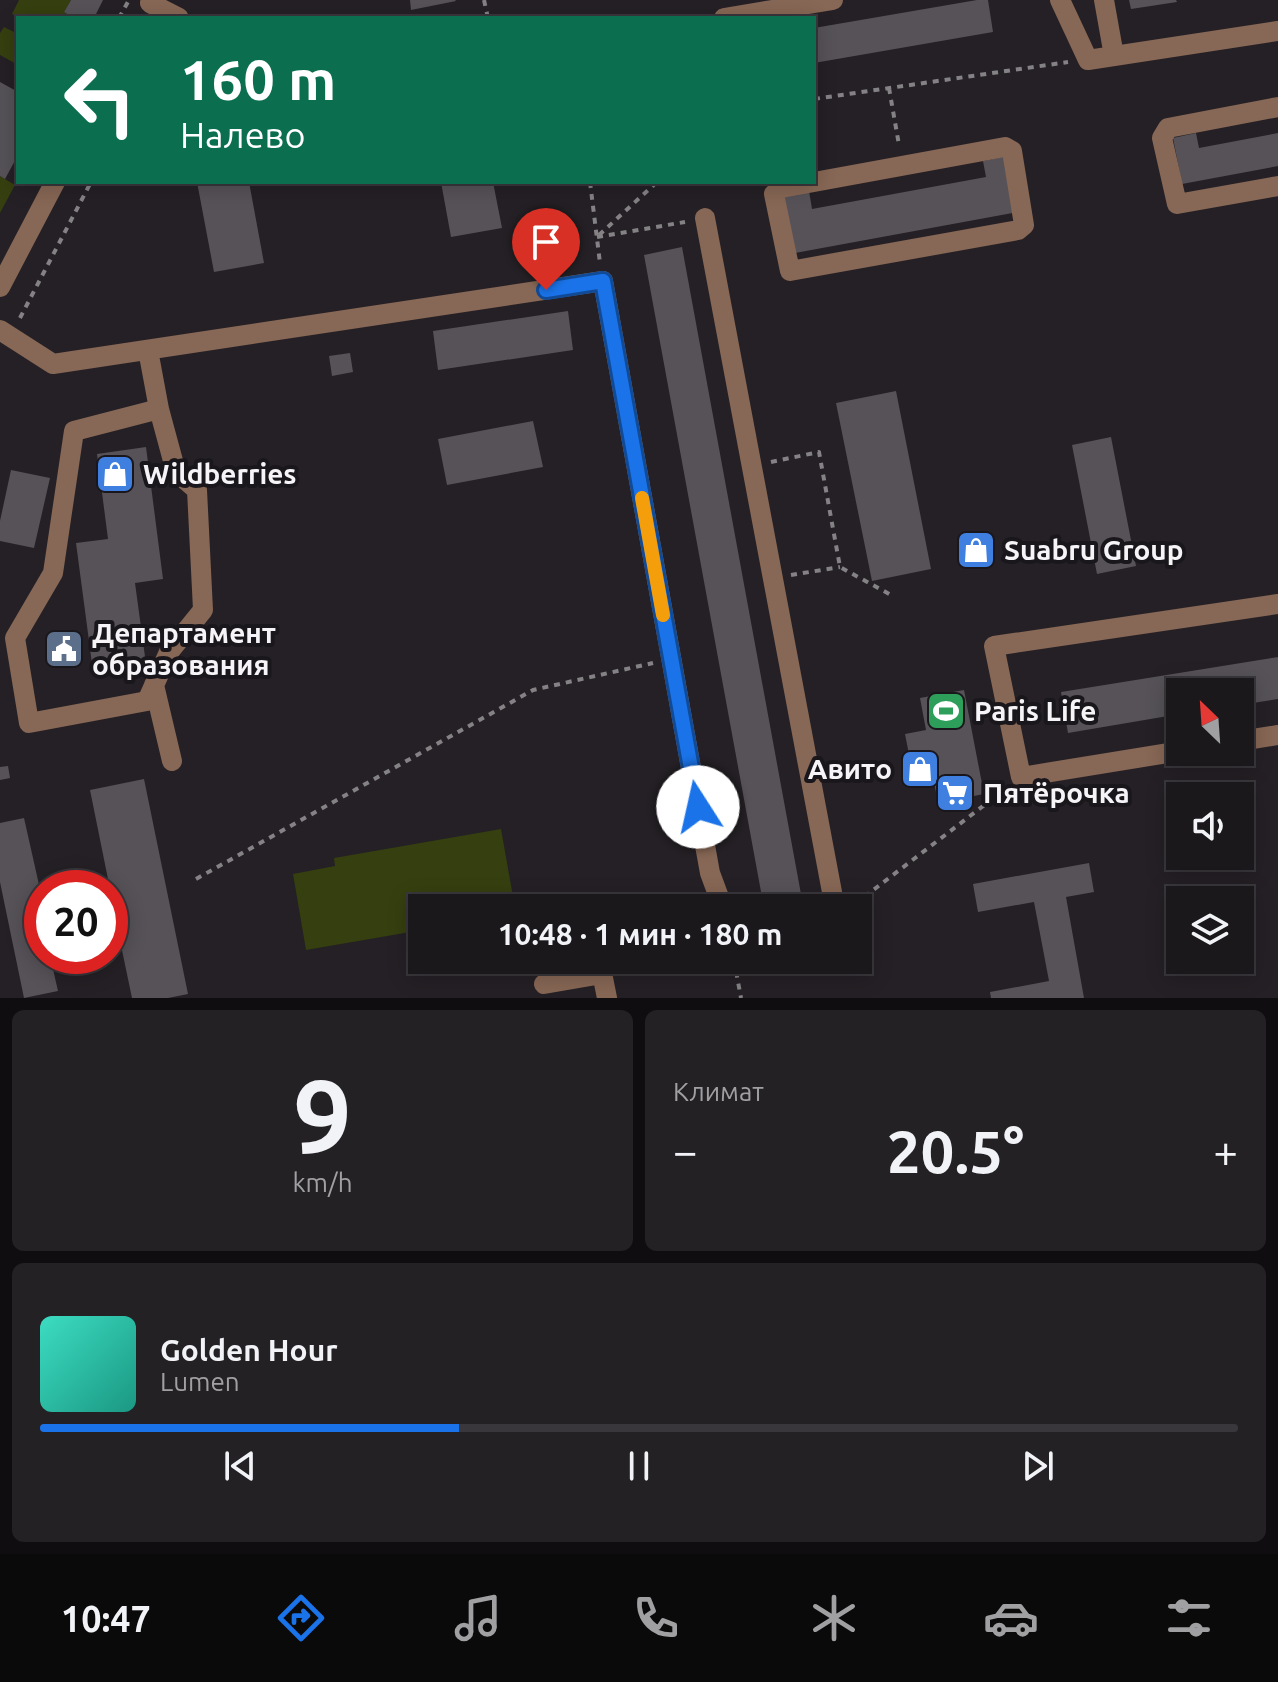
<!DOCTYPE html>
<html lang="ru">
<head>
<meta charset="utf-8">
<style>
	:root { --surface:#1b181c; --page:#242125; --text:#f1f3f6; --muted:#a0a0a3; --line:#39373b; --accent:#1a73e8 }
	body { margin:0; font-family:Ubuntu,sans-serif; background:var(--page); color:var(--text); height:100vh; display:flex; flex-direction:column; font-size:30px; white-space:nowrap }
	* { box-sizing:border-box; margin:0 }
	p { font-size:26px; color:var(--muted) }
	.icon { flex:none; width:44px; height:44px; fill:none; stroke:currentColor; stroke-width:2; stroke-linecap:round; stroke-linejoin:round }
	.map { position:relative; height:998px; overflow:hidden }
	.drawer { display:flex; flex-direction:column; gap:12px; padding:12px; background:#0f0d0f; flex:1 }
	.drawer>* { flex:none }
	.top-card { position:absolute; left:16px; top:16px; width:800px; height:168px; border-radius:0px; box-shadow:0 4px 20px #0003,0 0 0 2px var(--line); background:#0b6e4f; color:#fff; overflow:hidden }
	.needle { width:52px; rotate:335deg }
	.tools { position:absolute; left:1166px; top:678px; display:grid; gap:16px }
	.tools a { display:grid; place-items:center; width:88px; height:88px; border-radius:0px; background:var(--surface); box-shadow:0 4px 20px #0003,0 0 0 2px var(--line); font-size:40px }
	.speed { position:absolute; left:24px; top:870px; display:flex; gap:16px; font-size:40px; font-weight:700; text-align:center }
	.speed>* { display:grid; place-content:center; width:104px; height:104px; border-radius:50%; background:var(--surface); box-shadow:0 4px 20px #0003,0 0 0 2px var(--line); line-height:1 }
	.speed .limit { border:12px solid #d22; background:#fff; color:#111 }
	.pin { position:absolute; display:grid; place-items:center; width:68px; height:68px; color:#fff; margin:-82px -34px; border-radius:50% 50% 50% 0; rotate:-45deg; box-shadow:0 0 8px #0007 }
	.pin .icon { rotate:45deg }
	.me { position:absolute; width:88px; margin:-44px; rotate:350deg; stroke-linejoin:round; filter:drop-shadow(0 0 6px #0008) }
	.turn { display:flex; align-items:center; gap:28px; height:168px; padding:0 32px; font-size:36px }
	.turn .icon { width:104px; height:104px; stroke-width:2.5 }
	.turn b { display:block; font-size:56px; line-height:68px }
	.big { font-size:60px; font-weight:600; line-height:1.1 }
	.drawer .card { flex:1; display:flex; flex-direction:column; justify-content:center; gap:12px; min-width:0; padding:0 28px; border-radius:12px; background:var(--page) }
	.drawer .dial { align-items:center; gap:0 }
	.dial b { font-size:104px; line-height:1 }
	.song { display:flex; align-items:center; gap:24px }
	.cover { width:96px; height:96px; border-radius:12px; background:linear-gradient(135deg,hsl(170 70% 55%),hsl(170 70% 35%)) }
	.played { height:8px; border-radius:4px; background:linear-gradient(90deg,var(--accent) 35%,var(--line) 35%) }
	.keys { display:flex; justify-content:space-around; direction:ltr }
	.heat { display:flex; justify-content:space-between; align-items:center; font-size:44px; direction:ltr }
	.drawer .tiles { flex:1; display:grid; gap:12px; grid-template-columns:1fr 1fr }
	.card:last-child { grid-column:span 2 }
	.trip { position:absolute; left:408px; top:894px; width:464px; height:80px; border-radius:0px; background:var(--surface); box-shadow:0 4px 20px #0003,0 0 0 2px var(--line); font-weight:600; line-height:80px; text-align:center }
	.tabs { display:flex; height:128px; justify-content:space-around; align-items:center; background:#0b0a0b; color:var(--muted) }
	.tabs .icon { width:56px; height:56px }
	.tabs .active { color:var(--accent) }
	.tabs b { font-size:36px; color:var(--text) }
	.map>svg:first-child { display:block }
</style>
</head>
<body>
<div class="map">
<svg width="1278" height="998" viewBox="0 0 1278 998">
	<rect width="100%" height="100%" fill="#242025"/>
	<!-- green -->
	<path fill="#353f0f" d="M19 0H71L64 12 74 18H19L12 14Z
		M4 27 18 34V65L0 55V33Z
		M0 176 15 185 0 213Z
		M501 829 515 908H422V930L306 950 293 874 335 866 334 858Z"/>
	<!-- building -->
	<path fill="#565258" d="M71 0H103L94 18H74L64 12Z
		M410 0H455L456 1 411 10Z
		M977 0H988L993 32 814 63V28Z
		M1129 0H1176L1177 2 1131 9Z
		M0 82 18 92V155L5 179 0 176Z
		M1196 133 1199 148 1278 133V166L1182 184 1173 138Z
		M1008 156 1018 212 795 253 784 196 809 191 812 209 986 177 983 161Z
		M197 182H249L264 263 214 272Z
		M441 182H493L502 228 451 237Z
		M682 247 803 905 788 908H764L644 255Z
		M568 311 573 350 438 370 433 331Z
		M350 353 353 372 332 376 329 356Z
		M896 391 931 569 872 581 836 403Z
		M533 421 543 467 447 485 438 439Z
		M1111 437 1136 566 1097 574 1072 445Z
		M146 447 163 579 135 583 146 664 93 671 76 543 108 539 97 454Z
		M11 470 50 478 34 548 0 541V521Z
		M1278 657V699L1240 705V692H1180V714L1068 733 1061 692Z
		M964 690 984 794 938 803 932 771 913 775 905 734 926 730 920 698Z
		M8 766 10 778 0 780V767Z
		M144 779 188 994 168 998H132L115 917 110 918V888H96L109 884 90 790Z
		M24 818 42 898V956H50L58 991 24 998 0 882V823Z
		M1089 863 1094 892 1066 897 1084 998H991L990 992 1049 981 1034 902 978 912 973 884Z"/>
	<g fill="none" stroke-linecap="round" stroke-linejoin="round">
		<!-- path -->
		<path stroke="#858286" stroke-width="4" stroke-dasharray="6 6" stroke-linecap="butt" d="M484 0 488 18
			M119 18 129 0
			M889 88 899 145
			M814 99 1068 62
			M590 182 600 263
			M599 235 657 182
			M597 237 685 222
			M20 318 91 182
			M771 462 819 452 840 567 891 595
			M791 575 840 567
			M196 879 533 690 653 663
			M855 904 1004 790
			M734 960 741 998"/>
		<!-- minor -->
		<path stroke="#876755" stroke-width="20" d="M1060 0 1088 60 1278 31
			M1104 0 1114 56
			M150 3 179 18
			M724 18 833 0
			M1278 107 1168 128 1162 138 1177 204 1278 186
			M814 182 781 188 774 194 790 271 1018 230 1024 225 1012 151 1005 147 814 182
			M705 218 835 908
			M0 287 55 182
			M0 330 53 364 603 281 710 873 723 908
			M148 350 159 409 74 431 53 573 15 638 29 723 147 701 169 652 203 610 197 490 176 472 159 409
			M154 685 172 761
			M1240 741 1278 735
			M1180 751 1021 777 994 646 1278 604
			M544 984 602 974
			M607 998 600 963 618 960"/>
	</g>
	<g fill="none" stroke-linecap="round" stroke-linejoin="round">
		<defs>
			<path id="route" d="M546 290 603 281 698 807"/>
		</defs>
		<!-- route casing -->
		<use href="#route" stroke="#114b97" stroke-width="20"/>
		<!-- route -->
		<use href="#route" stroke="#1a73e8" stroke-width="14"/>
		<!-- slow -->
		<path stroke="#f59e0b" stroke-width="14" d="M642 498 663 615"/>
	</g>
	<!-- icons -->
	<defs>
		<symbol id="shop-square" viewBox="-11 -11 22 22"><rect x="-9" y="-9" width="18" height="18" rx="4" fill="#3f7fe0" stroke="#1a171c"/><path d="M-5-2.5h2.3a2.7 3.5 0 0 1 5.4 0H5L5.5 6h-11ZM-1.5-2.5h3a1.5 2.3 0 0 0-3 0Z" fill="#fff"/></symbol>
		<symbol id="civic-square" viewBox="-11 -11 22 22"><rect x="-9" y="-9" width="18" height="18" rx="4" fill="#5c6f8a" stroke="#1a171c"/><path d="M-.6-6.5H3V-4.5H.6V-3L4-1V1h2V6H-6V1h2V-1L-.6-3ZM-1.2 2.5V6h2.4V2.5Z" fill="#fff"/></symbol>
		<symbol id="stadium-square" viewBox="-11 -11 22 22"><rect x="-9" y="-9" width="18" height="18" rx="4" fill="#2e9e5b" stroke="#1a171c"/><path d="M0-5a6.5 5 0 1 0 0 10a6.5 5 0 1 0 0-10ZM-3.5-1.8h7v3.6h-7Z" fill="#fff"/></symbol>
		<symbol id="supermarket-square" viewBox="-11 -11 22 22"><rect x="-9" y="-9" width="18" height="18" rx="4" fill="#3f7fe0" stroke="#1a171c"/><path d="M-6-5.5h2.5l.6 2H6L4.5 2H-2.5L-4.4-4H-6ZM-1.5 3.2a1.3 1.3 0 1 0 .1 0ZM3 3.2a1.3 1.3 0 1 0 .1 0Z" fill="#fff"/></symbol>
	</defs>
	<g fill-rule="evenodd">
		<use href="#shop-square" x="93" y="452" width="44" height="44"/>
		<use href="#shop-square" x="954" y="528" width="44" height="44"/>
		<use href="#civic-square" x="42" y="627" width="44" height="44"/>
		<use href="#stadium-square" x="924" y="689" width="44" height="44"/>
		<use href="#shop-square" x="898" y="747" width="44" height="44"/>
		<use href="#supermarket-square" x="933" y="771" width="44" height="44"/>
	</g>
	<g text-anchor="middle" stroke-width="8" stroke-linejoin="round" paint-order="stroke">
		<!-- poi labels -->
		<g font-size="28" font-weight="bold" fill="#f6f4f7" stroke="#1a171c" text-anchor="start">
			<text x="143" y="484">Wildberries</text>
			<text x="1004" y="560">Suabru Group</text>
			<text x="92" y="643">Департамент<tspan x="92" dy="32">образования</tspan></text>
			<text x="974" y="721">Paris Life</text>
			<text x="892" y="779" text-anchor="end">Авито</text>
			<text x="983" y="803">Пятёрочка</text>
		</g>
	</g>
</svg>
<div class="tools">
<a><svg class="needle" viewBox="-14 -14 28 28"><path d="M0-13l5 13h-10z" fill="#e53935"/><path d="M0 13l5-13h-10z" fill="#a0a0a3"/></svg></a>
<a><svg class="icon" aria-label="sound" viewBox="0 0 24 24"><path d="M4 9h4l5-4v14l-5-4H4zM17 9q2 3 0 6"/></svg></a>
<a><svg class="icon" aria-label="layers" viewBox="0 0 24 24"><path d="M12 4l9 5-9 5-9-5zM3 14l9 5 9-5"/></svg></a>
</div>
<div class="speed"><div class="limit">20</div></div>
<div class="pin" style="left:546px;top:290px;background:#d93025"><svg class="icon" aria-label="arrive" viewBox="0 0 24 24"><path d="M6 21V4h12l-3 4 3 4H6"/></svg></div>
<svg class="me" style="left:698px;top:807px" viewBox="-20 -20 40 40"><circle r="19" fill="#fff"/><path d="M0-13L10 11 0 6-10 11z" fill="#1a73e8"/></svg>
<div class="trip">10:48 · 1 мин · 180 m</div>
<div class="top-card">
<div class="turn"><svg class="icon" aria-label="left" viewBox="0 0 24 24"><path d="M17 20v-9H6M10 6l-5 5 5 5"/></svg><div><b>160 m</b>Налево</div></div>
</div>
</div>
<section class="drawer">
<div class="tiles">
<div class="card dial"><b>9</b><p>km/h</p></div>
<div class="card"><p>Климат</p>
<div class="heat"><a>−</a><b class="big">20.5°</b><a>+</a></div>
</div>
<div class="card">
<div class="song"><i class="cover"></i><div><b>Golden Hour</b><p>Lumen</p></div></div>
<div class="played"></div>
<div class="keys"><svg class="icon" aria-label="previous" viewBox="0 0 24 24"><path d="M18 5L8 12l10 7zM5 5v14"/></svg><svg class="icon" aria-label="pause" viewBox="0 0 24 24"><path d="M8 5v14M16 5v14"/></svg><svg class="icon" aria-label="next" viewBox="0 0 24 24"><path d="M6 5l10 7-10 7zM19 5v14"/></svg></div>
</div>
</div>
</section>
<nav class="tabs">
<b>10:47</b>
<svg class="icon active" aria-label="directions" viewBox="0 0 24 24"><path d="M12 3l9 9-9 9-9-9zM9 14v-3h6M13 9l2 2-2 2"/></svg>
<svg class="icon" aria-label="music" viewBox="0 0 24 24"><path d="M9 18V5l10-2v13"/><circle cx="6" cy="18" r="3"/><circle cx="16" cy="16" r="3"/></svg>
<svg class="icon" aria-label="phone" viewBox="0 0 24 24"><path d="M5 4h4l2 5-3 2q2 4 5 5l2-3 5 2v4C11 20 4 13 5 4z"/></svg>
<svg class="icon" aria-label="climate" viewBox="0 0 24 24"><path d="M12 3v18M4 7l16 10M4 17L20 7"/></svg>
<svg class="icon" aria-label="car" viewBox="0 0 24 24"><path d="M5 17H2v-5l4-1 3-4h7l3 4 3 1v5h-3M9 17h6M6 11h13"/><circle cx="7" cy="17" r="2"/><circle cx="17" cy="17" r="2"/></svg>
<svg class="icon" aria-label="filters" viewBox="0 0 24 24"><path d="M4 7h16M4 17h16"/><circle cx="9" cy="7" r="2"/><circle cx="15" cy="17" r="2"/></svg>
</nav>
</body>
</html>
